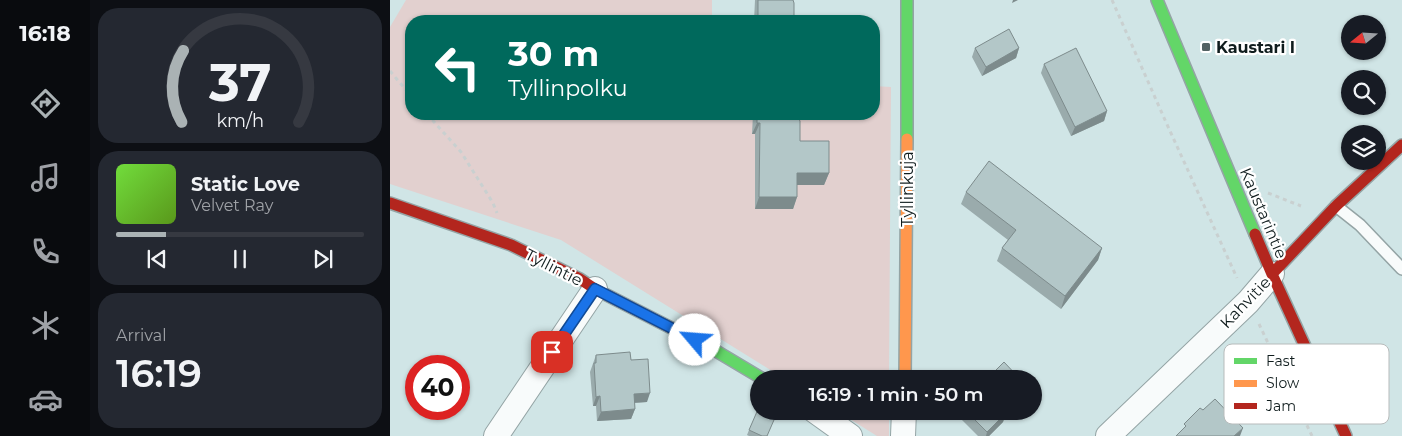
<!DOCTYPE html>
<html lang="en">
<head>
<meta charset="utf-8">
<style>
	:root { --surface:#171b24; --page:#242831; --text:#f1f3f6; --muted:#9ea1a6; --line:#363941; --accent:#aab2b4 }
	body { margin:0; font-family:Montserrat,sans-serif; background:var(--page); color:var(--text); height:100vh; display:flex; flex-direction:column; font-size:19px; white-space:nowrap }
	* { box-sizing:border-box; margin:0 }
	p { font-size:16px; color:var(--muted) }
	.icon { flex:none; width:28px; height:28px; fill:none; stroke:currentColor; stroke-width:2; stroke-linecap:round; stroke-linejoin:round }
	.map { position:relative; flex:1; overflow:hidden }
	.drawer { display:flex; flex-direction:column; gap:8px; padding:8px; background:#0d0f14; width:300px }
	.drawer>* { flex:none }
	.top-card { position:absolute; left:15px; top:15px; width:475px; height:105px; border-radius:20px; box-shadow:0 1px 4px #0004; background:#00695c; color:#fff; overflow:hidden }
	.needle { width:32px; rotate:252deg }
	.tools { position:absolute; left:951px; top:15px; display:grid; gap:10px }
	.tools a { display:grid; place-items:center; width:45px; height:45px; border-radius:50%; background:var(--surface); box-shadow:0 1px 4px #0004; font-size:25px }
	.speed { position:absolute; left:15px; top:355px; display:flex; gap:10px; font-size:25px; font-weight:700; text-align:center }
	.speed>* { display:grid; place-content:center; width:65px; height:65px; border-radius:50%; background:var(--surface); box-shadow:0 1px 4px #0004; line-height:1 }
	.speed .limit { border:8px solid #d22; background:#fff; color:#111 }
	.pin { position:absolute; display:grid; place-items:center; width:42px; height:42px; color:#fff; margin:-21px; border-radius:10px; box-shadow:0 2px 8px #0006 }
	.me { position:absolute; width:55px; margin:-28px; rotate:297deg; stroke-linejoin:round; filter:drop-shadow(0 0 4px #0008) }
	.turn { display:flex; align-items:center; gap:18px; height:105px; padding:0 20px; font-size:22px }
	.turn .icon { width:65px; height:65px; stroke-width:2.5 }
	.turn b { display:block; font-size:35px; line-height:42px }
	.big { font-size:38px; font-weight:600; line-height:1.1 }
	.drawer .card { flex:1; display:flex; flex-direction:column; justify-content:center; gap:8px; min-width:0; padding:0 18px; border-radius:20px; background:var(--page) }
	.drawer .dial { align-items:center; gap:0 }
	.dial svg { height:130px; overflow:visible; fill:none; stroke:var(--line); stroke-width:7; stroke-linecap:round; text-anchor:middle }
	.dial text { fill:var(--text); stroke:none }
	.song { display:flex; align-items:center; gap:15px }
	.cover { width:60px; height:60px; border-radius:8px; background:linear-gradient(135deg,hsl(100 70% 55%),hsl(90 70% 35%)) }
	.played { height:5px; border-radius:2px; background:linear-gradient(90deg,var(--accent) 20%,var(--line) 20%) }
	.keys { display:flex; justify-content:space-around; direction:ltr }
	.trip { position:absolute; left:360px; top:370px; width:292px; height:50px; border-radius:25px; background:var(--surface); box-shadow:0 1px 4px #0004; font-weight:600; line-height:50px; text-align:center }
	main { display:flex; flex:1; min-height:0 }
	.dock { display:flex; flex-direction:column; width:90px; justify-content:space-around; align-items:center; background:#090b0e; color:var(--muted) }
	.dock .icon { width:35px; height:35px }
	.dock .on { color:var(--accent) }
	.dock b { font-size:22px; color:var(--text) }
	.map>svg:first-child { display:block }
</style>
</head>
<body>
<main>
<nav class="dock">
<b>16:18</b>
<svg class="icon on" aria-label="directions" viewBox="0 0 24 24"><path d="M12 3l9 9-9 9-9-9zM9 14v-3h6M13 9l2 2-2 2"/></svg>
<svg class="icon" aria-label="music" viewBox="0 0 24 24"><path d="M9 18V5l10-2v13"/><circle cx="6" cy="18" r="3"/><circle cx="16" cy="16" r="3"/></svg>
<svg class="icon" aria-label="phone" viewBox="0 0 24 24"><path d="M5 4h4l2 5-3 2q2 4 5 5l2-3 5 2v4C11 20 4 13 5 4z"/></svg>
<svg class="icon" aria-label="climate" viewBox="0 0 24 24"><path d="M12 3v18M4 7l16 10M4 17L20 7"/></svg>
<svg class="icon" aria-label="car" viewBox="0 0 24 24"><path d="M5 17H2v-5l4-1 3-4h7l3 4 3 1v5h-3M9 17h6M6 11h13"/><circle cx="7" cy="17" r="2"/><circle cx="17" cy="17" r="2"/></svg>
</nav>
<section class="drawer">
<div class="card dial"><svg viewBox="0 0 100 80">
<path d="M14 69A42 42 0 1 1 86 69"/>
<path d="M14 69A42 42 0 0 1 15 25" stroke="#aab2b4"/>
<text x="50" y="56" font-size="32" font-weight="700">37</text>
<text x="50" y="72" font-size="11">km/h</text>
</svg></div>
<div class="card">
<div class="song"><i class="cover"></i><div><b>Static Love</b><p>Velvet Ray</p></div></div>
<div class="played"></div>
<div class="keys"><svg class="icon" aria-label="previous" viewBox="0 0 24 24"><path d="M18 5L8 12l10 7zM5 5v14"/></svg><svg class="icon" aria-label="pause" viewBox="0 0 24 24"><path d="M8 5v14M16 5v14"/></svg><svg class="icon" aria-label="next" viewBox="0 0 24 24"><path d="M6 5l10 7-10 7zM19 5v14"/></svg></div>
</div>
<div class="card"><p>Arrival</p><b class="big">16:19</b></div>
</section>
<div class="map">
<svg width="1012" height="436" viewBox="0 0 1012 436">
	<rect width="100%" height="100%" fill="#d0e5e6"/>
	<!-- green -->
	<path fill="#e2d0cf" d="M16 0H322V21H21V114H484V86L501 87 499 379H395L171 240 0 184V27Z
		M447 411H499V436H487Z"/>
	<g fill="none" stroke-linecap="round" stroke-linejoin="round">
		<defs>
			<path id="lane" d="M946 206 970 225 1012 269"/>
			<path id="street" d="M425 411 460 436
				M106 436 205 289
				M513 436 514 411
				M718 436 858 302 882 274"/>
			<path id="fast" d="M767 0 865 234
				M517 139V0
				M299 337 321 348 373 379"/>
			<path id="slow" d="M515 379 517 139"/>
			<path id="jam" d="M0 203 121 245 190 279 205 289 299 337
				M865 234 882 274 956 436
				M882 274 946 206 1012 145"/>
		</defs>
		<!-- lane casing -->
		<use href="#lane" stroke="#94a4a5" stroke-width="14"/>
		<!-- street casing -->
		<use href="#street" stroke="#94a4a5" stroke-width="26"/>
		<!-- fast casing -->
		<use href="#fast" stroke="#94a4a5" stroke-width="14"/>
		<!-- slow casing -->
		<use href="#slow" stroke="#94a4a5" stroke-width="14"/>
		<!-- jam casing -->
		<use href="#jam" stroke="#94a4a5" stroke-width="14"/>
		<!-- path -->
		<path stroke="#c9d0d0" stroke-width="3" stroke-dasharray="4 4" stroke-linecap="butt" d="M722 0 775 120 847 278
			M0 71 21 96
			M37 114 71 152 103 203 107 213
			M878 193 911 206
			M869 324 922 436"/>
		<!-- lane -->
		<use href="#lane" stroke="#f8fbfb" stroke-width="11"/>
		<!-- street -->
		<use href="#street" stroke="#f8fbfb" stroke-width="24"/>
		<!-- fast -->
		<use href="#fast" stroke="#63d668" stroke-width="11"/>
		<!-- slow -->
		<use href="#slow" stroke="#ff974d" stroke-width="11"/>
		<!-- jam -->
		<use href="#jam" stroke="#b3261e" stroke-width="11"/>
	</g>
	<!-- wall -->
	<path fill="#9aabac" d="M365 0H403L404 21H364Z
		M585 48H629L626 58 592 76 582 57Z
		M654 64 717 111 714 121 681 136 651 73Z
		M363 114H406L410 141 439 173 434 185H407V197L403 209H365V134H362Z
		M576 192 712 248 708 260 671 309 607 261 612 248 618 240 571 204Z
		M206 355 241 360 257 402 244 403 245 409 241 419 207 421 206 406H203L200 372Z
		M576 411H618L616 413 613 422 599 436H588L572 420Z
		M359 430 377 436H359L357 435Z"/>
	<!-- shaded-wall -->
	<path fill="#7d8b8c" d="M623 0H628L622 3Z
		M629 48 626 58 592 76 596 67Z
		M717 111 714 121 681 136 685 127Z
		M367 123H370L365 134H362Z
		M407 173H439L434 185H403Z
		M369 197H407L403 209H365Z
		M712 248 708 260 671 309 675 296Z
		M260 393 257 402 240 403 244 394Z
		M210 396 206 406H203L206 397Z
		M245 409 241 419 207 421 211 412Z
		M616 413 613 422 599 436H596L597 432Z
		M853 428 850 436H844Z"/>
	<!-- building -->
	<path fill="#b3c7c8" stroke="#7d8b8c" d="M368 0H403L404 3V21H368Z
		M619 29 629 48 596 67 585 48Z
		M686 48 717 111 685 127 654 64Z
		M367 114H406L410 121V141H439V173H407V197H369L370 123H367Z
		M599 161 712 248 675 296 612 248 626 230 576 192Z
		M240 352 241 360 258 359 260 393 244 394 245 409 211 412 210 396 206 397 204 363H206V355Z
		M614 362 630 379H597Z
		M825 399 853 428 844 436H786L796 426 794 424 810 408 813 410Z
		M369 407V411H384L387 413 377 436H372L359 430Z
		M576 411H615L616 413 597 432Z"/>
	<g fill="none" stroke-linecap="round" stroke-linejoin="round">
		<defs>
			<path id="route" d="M162 352 205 289 305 340"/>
		</defs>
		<!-- route casing -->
		<use href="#route" stroke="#114b97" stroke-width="12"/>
		<!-- route -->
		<use href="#route" stroke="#1a73e8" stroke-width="9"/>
	</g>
	<!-- markers -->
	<rect fill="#536263" stroke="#fff" stroke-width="2" x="811" y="42" width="10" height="10" rx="2.5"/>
	<g text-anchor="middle" stroke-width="4.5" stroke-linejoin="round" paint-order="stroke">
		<!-- poi labels -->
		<g font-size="16" font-weight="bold" fill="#0f1c1d" stroke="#fff" text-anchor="start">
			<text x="826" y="53">Kaustari I</text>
		</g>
		<!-- street labels -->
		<g font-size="16" fill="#0f1c1d" stroke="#fff">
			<text transform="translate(517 189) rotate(-90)" y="6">Tyllinkuja</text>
			<text transform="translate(874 213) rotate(67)" y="6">Kaustarintie</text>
			<text transform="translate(164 267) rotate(27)" y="6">Tyllintie</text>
			<text transform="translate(855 302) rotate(-46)" y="6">Kahvitie</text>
		</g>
	</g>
	<!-- legend -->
	<rect x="834" y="344" width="165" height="80" rx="8" fill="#fff" stroke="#b7bbbb" stroke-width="1"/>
	<rect x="844" y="358" width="23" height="6" fill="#63d668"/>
	<rect x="844" y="380" width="23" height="7" fill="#ff974d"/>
	<rect x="844" y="403" width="23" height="6" fill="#b3261e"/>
	<g font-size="14" fill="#0f1c1d">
		<text x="876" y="366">Fast</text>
		<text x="876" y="388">Slow</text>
		<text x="876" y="411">Jam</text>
	</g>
</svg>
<div class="tools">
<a><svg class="needle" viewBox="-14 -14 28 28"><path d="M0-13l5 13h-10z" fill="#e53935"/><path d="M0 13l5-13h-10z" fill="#9ea1a6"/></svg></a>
<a><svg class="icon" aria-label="search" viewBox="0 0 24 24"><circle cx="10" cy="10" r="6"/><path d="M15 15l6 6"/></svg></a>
<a><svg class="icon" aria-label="layers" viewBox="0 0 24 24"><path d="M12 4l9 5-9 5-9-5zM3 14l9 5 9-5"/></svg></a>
</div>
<div class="speed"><div class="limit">40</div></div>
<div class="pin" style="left:162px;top:352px;background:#d93025"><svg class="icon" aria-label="arrive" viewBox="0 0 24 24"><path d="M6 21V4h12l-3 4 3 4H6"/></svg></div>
<svg class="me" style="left:305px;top:340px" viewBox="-20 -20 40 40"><circle r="19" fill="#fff"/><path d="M0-13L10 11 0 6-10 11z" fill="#1a73e8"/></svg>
<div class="trip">16:19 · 1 min · 50 m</div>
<div class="top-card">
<div class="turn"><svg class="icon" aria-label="left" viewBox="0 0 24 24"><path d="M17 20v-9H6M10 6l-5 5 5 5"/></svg><div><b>30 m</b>Tyllinpolku</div></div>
</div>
</div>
</main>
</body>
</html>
